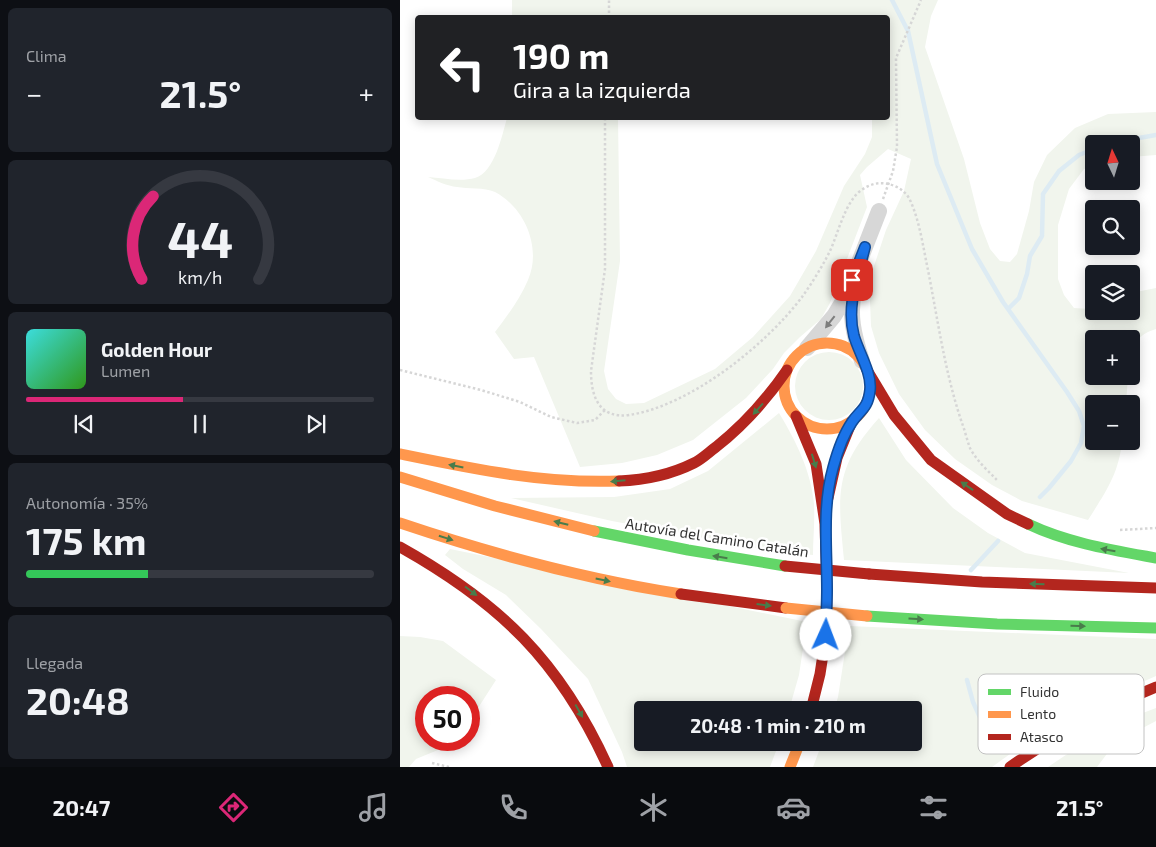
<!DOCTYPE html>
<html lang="es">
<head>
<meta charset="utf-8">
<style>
	:root { --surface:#171b24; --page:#20242c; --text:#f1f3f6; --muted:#9ea1a6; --line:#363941; --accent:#db2777 }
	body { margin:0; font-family:"Exo 2",sans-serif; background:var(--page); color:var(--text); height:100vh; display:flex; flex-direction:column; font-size:19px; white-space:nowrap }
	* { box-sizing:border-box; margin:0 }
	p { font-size:16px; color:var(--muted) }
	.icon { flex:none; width:28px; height:28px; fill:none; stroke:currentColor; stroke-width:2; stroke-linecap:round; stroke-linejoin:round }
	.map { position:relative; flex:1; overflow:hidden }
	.panel { display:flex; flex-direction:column; gap:8px; padding:8px; background:#0d0f14; width:400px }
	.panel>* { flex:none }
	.banner { position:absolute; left:15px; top:15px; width:475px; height:105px; border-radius:5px; box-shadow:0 2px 12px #0003; background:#202124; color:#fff; overflow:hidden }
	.needle { width:32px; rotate:356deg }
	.fabs { position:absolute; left:685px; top:135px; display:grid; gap:10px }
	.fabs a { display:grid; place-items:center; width:55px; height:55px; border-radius:5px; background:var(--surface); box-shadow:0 2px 12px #0003; font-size:25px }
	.speed { position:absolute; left:15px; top:686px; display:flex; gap:10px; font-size:25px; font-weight:700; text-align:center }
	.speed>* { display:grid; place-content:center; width:65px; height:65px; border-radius:50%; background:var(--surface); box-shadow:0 2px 12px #0003; line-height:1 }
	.speed .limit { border:8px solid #d22; background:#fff; color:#111 }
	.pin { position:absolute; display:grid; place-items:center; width:42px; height:42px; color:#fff; margin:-21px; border-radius:10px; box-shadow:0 2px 8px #0006 }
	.me { position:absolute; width:55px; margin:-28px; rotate:2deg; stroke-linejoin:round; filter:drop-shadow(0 0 4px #0008) }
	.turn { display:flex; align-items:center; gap:18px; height:105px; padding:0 15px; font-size:22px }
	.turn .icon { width:65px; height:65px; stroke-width:2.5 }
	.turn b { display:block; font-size:35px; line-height:42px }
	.big { font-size:38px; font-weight:700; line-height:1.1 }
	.panel .tile { flex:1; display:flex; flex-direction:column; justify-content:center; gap:8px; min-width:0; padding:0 18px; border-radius:8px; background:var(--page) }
	.panel .dial { align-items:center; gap:0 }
	.dial svg { height:130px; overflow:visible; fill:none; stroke:var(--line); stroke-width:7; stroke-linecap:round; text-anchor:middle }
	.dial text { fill:var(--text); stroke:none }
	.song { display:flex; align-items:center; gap:15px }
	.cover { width:60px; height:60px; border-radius:8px; background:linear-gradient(135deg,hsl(180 70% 55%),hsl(110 70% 35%)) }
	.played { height:5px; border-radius:2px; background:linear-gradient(90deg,var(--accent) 45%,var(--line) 45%) }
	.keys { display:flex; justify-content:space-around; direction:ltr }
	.heat { display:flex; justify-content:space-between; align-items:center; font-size:28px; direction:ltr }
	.charge { height:8px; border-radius:4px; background:linear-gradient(90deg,#34c759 35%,var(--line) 0) }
	.trip { position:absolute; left:234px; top:701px; width:288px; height:50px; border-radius:5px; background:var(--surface); box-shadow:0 2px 12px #0003; font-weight:700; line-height:50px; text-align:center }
	.menu { display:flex; height:80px; justify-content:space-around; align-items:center; background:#090b0e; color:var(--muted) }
	.menu .icon { width:35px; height:35px }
	.menu .current { color:var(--accent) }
	.menu b { font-size:22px; color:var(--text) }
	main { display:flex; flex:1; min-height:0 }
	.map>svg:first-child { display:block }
</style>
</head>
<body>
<main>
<section class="panel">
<div class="tile"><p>Clima</p>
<div class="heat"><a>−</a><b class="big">21.5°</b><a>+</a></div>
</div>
<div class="tile dial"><svg viewBox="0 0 100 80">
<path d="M14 69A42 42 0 1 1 86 69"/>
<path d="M14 69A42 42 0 0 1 21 18" stroke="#db2777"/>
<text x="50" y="56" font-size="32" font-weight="700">44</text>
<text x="50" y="72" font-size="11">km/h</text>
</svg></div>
<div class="tile">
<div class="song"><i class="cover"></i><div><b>Golden Hour</b><p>Lumen</p></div></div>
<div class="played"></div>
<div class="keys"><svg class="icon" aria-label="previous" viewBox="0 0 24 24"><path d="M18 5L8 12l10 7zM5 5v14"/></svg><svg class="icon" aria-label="pause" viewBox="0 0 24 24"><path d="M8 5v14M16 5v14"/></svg><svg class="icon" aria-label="next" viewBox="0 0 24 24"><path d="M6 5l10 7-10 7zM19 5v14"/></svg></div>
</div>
<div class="tile"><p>Autonomía · 35%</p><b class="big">175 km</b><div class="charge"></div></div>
<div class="tile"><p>Llegada</p><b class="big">20:48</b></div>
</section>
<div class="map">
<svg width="756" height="767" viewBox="0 0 756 767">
	<rect width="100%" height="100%" fill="#fff"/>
	<!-- green -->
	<path fill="#f1f5ed" d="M112 0H538L531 16 525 47 564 159 580 223 590 249 600 261 610 262 617 254 629 211 634 182 647 155 675 128 708 114 756 112V155L731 157V144H694V165L684 169 669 189 658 225V279L664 295 674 308 690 309 694 308V311H731V293L756 288V329C740 334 734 341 731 358V339H694V376H728L726 404H694V441H722C719 474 705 493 688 520L622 501 592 485 555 459 525 430 499 394 479 353 471 326 470 300 472 272 486 230 504 191 511 159 488 149 467 167 460 175 467 207 430 303 421 319 400 337 384 353 373 369 346 398 293 440 257 455 222 463 180 467 134 357 114 359 95 332C107 316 120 299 128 280 142 248 125 208 95 192 84 187 68 189 57 187 47 186 37 181 28 177 42 178 61 182 75 178 95 172 102 135 107 118H218L220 261 204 371 208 389 216 399 226 404 244 403 315 369 353 337 390 296 416 251 444 186 465 154 472 137V118H488V18H268L252 16 112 18Z
		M395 386a34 34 0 1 1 68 0a34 34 0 1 1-68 0Z
		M379 413C396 441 411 471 414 504 415 521 413 539 413 555L372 551 212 521 111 498 214 497 270 489 308 471Z
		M479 418 506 460 553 508 588 533 625 553 729 573 444 560C438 496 433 469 479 418Z
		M50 549 407 622 399 675 389 710H242V742L379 743 370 767H227L222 752 188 679 141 629 106 595 63 569 45 555Z
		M449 626 756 639V676L659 719 592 767H413L422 743 512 742V710H434L438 697Z
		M0 636 20 637 43 641 96 680 69 722V698H26V740H57L55 743 16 759 9 767H0Z
		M756 708V721L716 742 697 767H648C682 744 717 722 756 708Z"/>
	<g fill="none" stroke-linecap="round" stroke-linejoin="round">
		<!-- stream -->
		<path stroke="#ddebf3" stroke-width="4.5" d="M492 0 508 31 537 164 572 249 603 302 667 392 679 411 684 426 681 443 671 461 649 488 640 497
			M706 144 756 135
			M608 309 619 298 627 274 630 256 642 236 643 194 659 171 679 155 694 149
			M571 570 598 541
			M567 680 573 702 589 737"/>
		<!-- path -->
		<path stroke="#d6d6d6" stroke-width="2.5" stroke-dasharray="2.5 2.5" stroke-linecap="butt" d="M209 18V0
			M205 118V269L191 371C191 395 198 419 229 415 290 406 366 345 402 297 412 283 422 267 430 251 438 233 443 211 455 196 460 190 467 186 474 184 487 181 504 187 510 200 520 222 523 247 528 270 538 321 545 373 562 423 565 431 567 440 570 448 576 460 588 471 597 480
			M483 199 493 171 497 147 496 58 521 0
			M0 370 81 390 120 402 151 417 177 423 195 420 205 410
			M720 530 756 528
			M32 763 49 767"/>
		<!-- street -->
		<path stroke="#d7d7d7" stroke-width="16" d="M455 288C448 313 454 336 462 361
			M407 348 434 316 446 296 479 211"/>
		<!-- fast -->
		<path stroke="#63d668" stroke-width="11" d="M628 524C668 543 712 550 756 558
			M194 531 288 550 385 566
			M467 616 597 624 756 628"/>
		<!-- slow -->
		<path stroke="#ff974d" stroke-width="11" d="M384 386a43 43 0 1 1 86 0a43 43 0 1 1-86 0Z
			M0 454C73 469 144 484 219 481
			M0 477 95 506 194 531
			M0 523C92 554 185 579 281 594
			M390 767 400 742"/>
		<!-- jam -->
		<path stroke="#b3261e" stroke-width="11" d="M467 370 494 415 531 460 607 514 628 524
			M396 416 416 464 425 524 427 589 426 635 420 674 411 710
			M219 481C244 480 272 474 294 463 302 459 309 452 316 447 344 425 367 399 387 370
			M428 498 437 458 452 421
			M0 547C100 603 160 661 208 767
			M469 574 582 582 756 588
			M281 594 386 608
			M610 767C656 735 704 708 756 687"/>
		<!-- slow-bridge -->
		<path stroke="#ff974d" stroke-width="11" d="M386 608 467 616"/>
		<!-- jam-bridge -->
		<path stroke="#b3261e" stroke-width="11" d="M385 566 469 574"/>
	</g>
	<!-- one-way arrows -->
	<defs><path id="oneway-solid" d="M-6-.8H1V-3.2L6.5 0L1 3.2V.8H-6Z" transform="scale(1.25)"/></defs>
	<use fill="#7d7d7d" href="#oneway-solid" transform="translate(430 322) rotate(128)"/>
	<g fill="#497c4b">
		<use href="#oneway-solid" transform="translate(358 409) rotate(132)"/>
		<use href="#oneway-solid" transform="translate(414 461) rotate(73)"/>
		<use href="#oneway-solid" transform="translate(56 466) rotate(-169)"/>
		<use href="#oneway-solid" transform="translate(218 481) rotate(175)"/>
		<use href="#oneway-solid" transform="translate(567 486) rotate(-146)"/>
		<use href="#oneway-solid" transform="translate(161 523) rotate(-166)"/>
		<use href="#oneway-solid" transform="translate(46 538) rotate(18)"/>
		<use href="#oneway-solid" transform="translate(708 550) rotate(-170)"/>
		<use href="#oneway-solid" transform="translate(320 557) rotate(-171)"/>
		<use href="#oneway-solid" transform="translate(203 580) rotate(12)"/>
		<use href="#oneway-solid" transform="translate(637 584) rotate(-178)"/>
		<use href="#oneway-solid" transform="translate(71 591) rotate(37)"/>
		<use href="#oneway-solid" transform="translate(364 605) rotate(7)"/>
		<use href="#oneway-solid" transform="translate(516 619) rotate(3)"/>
		<use href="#oneway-solid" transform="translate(678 626) rotate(1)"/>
		<use href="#oneway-solid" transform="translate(179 711) rotate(61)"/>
	</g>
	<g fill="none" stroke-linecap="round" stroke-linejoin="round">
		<defs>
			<path id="route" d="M426 635C426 619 427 604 427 589 427 549 422 507 433 468 437 453 443 435 452 422 460 410 468 409 470 390 472 373 459 353 454 336 446 306 458 276 465 247L452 280"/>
		</defs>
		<!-- route casing -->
		<use href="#route" stroke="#114b97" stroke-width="12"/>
		<!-- route -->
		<use href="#route" stroke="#1a73e8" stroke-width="9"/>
	</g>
	<g text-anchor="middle" stroke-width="5" stroke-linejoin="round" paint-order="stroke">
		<!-- street labels -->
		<g font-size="15" fill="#333" stroke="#fff">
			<text transform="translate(317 538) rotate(9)" y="5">Autovía del Camino Catalán</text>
		</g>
	</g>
	<!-- legend -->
	<rect x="578" y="674" width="166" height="80" rx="8" fill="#fff" stroke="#c2c2c2" stroke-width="1"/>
	<rect x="588" y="689" width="23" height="6" fill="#63d668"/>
	<rect x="588" y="711" width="23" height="7" fill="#ff974d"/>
	<rect x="588" y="734" width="23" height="6" fill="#b3261e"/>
	<g font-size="14" fill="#333">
		<text x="620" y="697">Fluido</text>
		<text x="620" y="719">Lento</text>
		<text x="620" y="742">Atasco</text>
	</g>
</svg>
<div class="fabs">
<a><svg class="needle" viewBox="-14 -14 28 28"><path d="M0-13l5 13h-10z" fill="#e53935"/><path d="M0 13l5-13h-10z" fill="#9ea1a6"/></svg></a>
<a><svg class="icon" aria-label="search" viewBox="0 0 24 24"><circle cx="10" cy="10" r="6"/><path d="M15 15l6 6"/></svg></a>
<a><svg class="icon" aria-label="layers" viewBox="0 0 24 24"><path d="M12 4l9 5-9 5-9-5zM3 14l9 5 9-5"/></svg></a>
<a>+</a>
<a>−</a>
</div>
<div class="speed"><div class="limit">50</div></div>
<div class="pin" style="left:452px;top:280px;background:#d93025"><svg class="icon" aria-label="arrive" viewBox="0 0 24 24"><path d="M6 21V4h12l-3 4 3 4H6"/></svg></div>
<svg class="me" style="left:426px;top:635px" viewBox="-20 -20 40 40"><circle r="19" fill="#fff"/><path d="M0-13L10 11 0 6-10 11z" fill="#1a73e8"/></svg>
<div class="trip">20:48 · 1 min · 210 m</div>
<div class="banner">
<div class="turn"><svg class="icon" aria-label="left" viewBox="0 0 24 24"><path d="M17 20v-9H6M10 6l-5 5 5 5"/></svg><div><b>190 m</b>Gira a la izquierda</div></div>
</div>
</div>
</main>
<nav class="menu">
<b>20:47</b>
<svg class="icon current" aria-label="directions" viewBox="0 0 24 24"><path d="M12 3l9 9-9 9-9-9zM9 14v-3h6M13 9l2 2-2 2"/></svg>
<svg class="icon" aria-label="music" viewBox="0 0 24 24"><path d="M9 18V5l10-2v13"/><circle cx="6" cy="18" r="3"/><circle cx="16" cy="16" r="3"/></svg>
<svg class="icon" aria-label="phone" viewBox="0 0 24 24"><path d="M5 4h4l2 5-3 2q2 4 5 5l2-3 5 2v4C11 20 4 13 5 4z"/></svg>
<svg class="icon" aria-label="climate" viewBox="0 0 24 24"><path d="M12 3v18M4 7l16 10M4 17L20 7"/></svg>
<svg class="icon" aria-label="car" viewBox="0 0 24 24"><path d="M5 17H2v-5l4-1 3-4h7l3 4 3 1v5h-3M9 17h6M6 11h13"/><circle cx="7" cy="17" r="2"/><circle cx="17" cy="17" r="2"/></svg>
<svg class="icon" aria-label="filters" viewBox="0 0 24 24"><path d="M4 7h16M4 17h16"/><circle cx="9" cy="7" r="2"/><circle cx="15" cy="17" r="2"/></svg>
<b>21.5°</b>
</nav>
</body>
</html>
